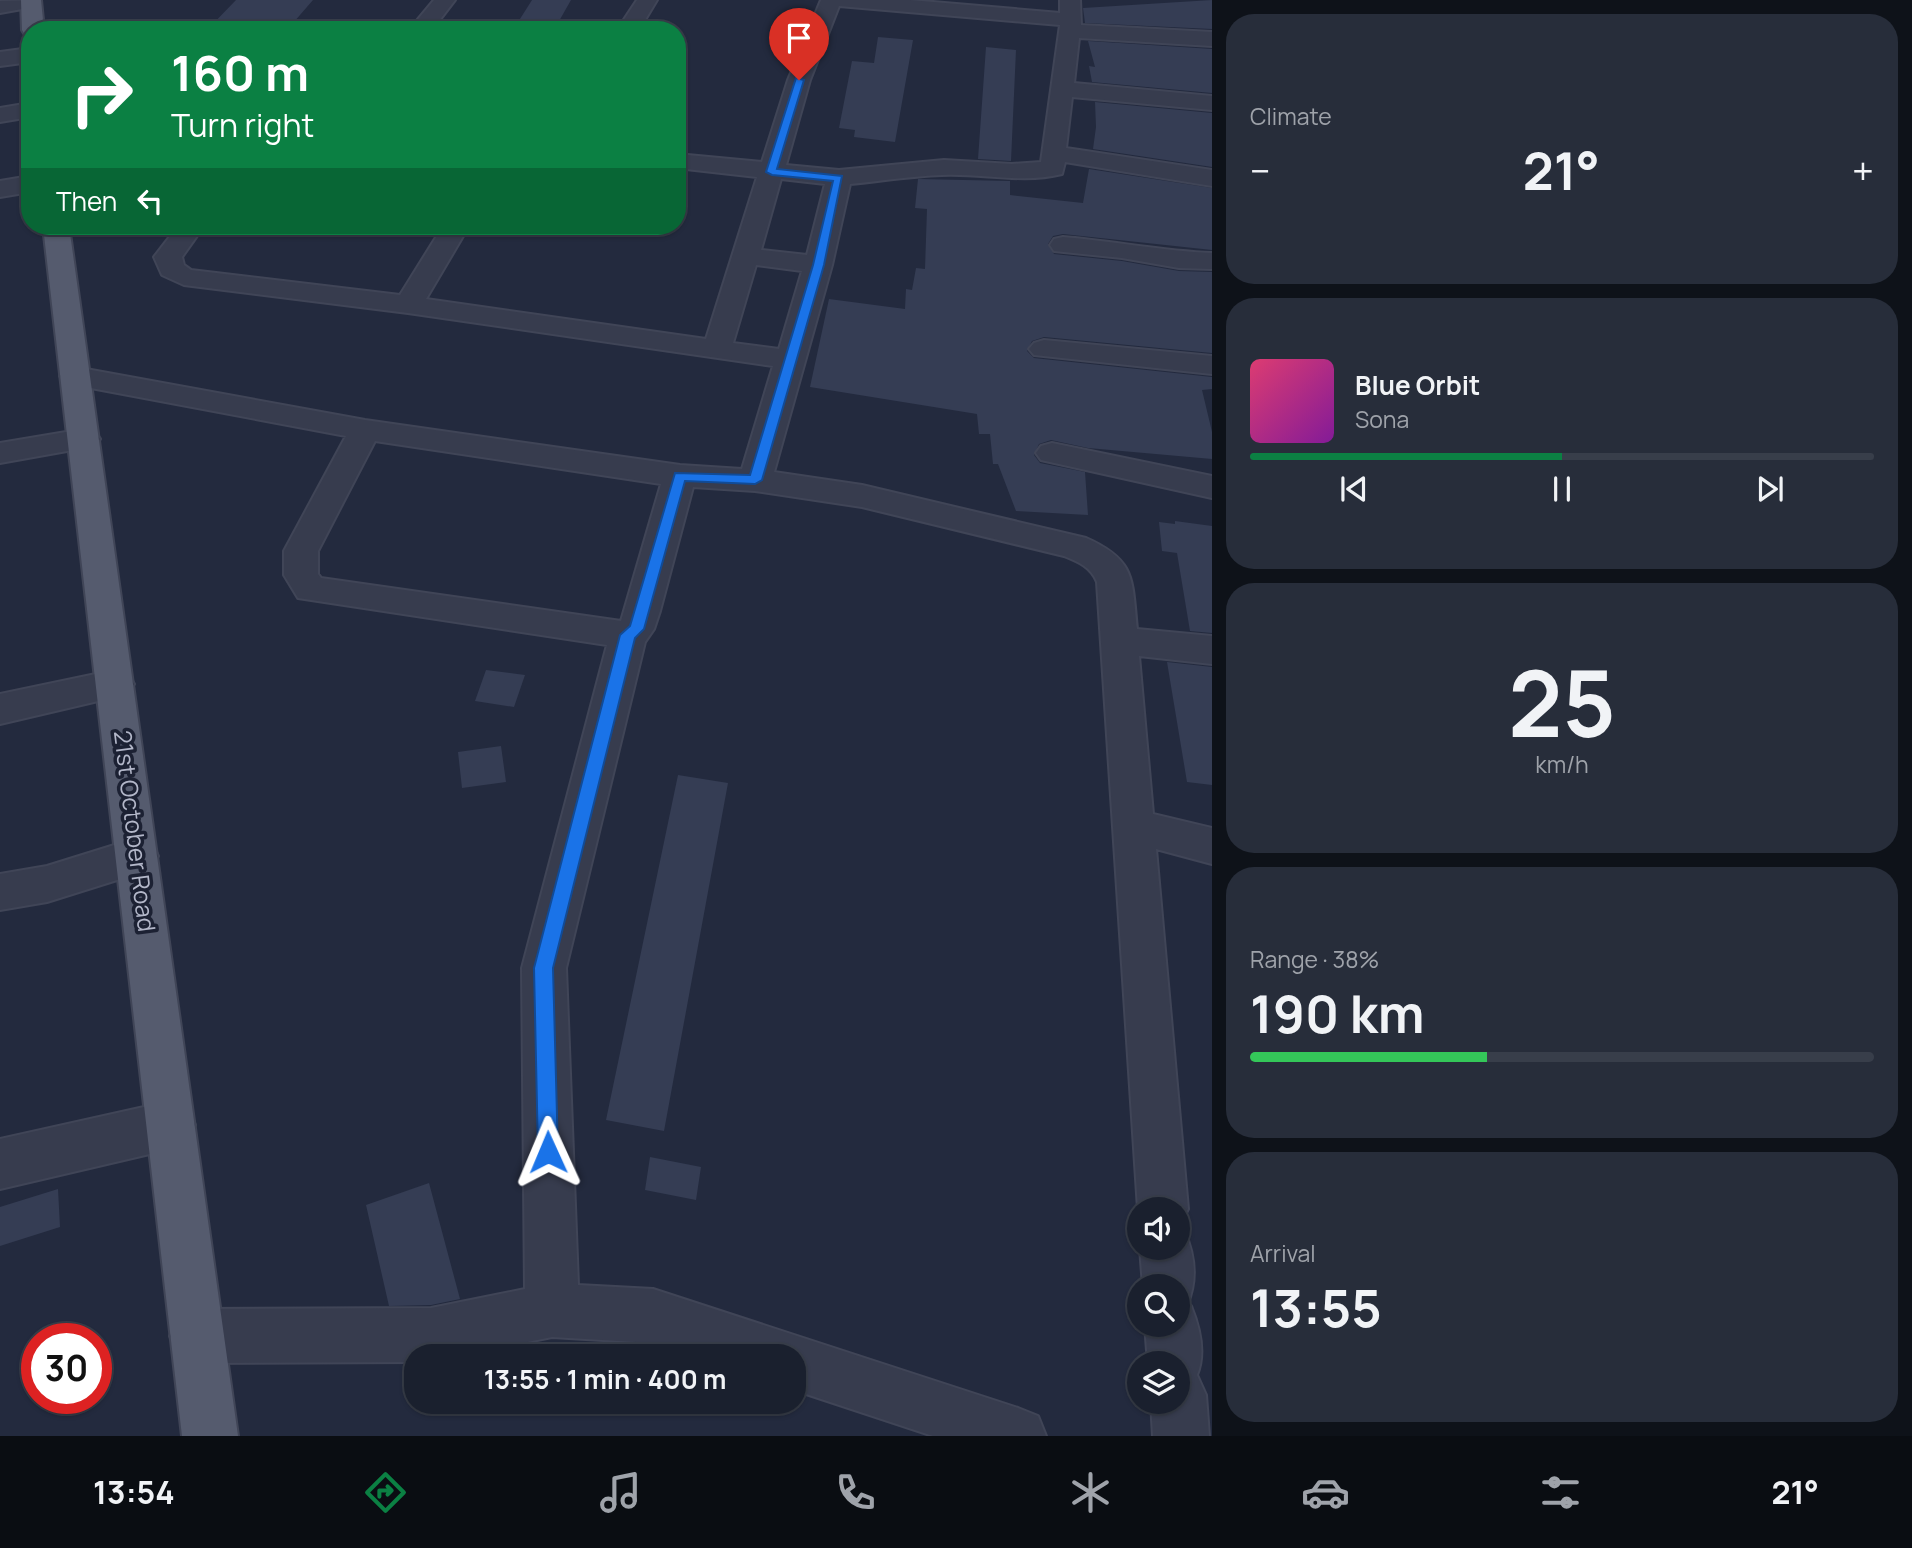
<!DOCTYPE html>
<html lang="en">
<head>
<meta charset="utf-8">
<style>
	:root { --surface:#1a202e; --page:#272d3a; --text:#f1f3f6; --muted:#9fa3aa; --line:#383e4a; --accent:#0b8043 }
	body { margin:0; font-family:Manrope,sans-serif; background:var(--page); color:var(--text); height:100vh; display:flex; flex-direction:column; font-size:26px; white-space:nowrap }
	* { box-sizing:border-box; margin:0 }
	p { font-size:23px; color:var(--muted) }
	.icon { flex:none; width:38px; height:38px; fill:none; stroke:currentColor; stroke-width:2; stroke-linecap:round; stroke-linejoin:round }
	.map { position:relative; flex:1; overflow:hidden }
	.details { display:flex; flex-direction:column; gap:14px; padding:14px; background:#0e1219; width:700px }
	.details>* { flex:none }
	.top-card { position:absolute; left:21px; top:21px; width:665px; height:214px; border-radius:28px; box-shadow:0 2px 5px #0004,0 0 0 2px var(--line); background:#0b8043; color:#fff; overflow:hidden }
	.controls { position:absolute; left:1127px; top:1197px; display:grid; gap:14px }
	.controls a { display:grid; place-items:center; width:63px; height:63px; border-radius:50%; background:var(--surface); box-shadow:0 2px 5px #0004,0 0 0 2px var(--line); font-size:35px }
	.speed { position:absolute; left:21px; top:1323px; display:flex; gap:14px; font-size:35px; font-weight:700; text-align:center }
	.speed>* { display:grid; place-content:center; width:91px; height:91px; border-radius:50%; background:var(--surface); box-shadow:0 2px 5px #0004,0 0 0 2px var(--line); line-height:1 }
	.speed .limit { border:10px solid #d22; background:#fff; color:#111 }
	.pin { position:absolute; display:grid; place-items:center; width:60px; height:60px; color:#fff; margin:-72px -30px; border-radius:50% 50% 50% 0; rotate:-45deg; box-shadow:0 0 7px #0007 }
	.pin .icon { rotate:45deg }
	.me { position:absolute; width:77px; margin:-38px; rotate:359deg; stroke-linejoin:round; filter:drop-shadow(0 0 5px #0008) }
	.turn { display:flex; align-items:center; gap:24px; height:147px; padding:0 35px; font-size:32px }
	.turn .icon { width:91px; height:91px; stroke-width:2.5 }
	.turn b { display:block; font-size:49px; line-height:60px }
	.then { display:flex; align-items:center; height:66px; padding:0 35px; background:#0003; gap:14px; font-size:26px }
	.big { font-size:52px; font-weight:700; line-height:1.1 }
	.details .widget { flex:1; display:flex; flex-direction:column; justify-content:center; gap:10px; min-width:0; padding:0 24px; border-radius:28px; background:var(--page) }
	.details .dial { align-items:center; gap:0 }
	.dial b { font-size:91px; line-height:1 }
	.song { display:flex; align-items:center; gap:21px }
	.cover { width:84px; height:84px; border-radius:10px; background:linear-gradient(135deg,hsl(340 70% 55%),hsl(290 70% 35%)) }
	.played { height:7px; border-radius:4px; background:linear-gradient(90deg,var(--accent) 50%,var(--line) 50%) }
	.keys { display:flex; justify-content:space-around; direction:ltr }
	.heat { display:flex; justify-content:space-between; align-items:center; font-size:38px; direction:ltr }
	.charge { height:10px; border-radius:5px; background:linear-gradient(90deg,#34c759 38%,var(--line) 0) }
	.trip { position:absolute; left:404px; top:1344px; width:402px; height:70px; border-radius:28px; background:var(--surface); box-shadow:0 2px 5px #0004,0 0 0 2px var(--line); font-weight:700; line-height:70px; text-align:center }
	.tabs { display:flex; height:112px; justify-content:space-around; align-items:center; background:#0a0d12; color:var(--muted) }
	.tabs .icon { width:49px; height:49px }
	.tabs .selected { color:var(--accent) }
	.tabs b { font-size:32px; color:var(--text) }
	main { display:flex; flex:1; min-height:0 }
	.map>svg:first-child { display:block }
</style>
</head>
<body>
<main>
<div class="map">
<svg width="1212" height="1436" viewBox="0 0 1212 1436">
	<rect width="100%" height="100%" fill="#232a3e"/>
	<!-- building -->
	<path fill="#353d54" d="M236 0H313L287 30H207Z
		M532 0H571L554 30H513Z
		M1212 0V29L1085 23 1083 8Z
		M878 37 913 40 895 142 854 137 855 130 839 128 852 61 874 63Z
		M1088 41 1212 49V93L1092 82 1089 66 1095 67Z
		M986 47 1016 50 1011 161 978 159Z
		M1095 102 1212 113V167L1093 149 1096 127Z
		M1089 169 1212 188V250L1063 234 1053 236 1048 244 1054 254 1122 261 1179 271 1212 272V353L1044 337 1032 341 1027 351 1034 358 1212 377V389L1202 390 1212 432V459L1088 448 1051 440 1039 444 1034 455 1040 463 1085 472 1088 515 1016 511 998 464H993L990 434H979L977 414 810 387 829 299 905 309 906 289 912 290 916 268 925 269 927 209 915 208 918 179 1010 181V195L1083 203Z
		M1175 521 1212 526V633L1190 631 1177 553 1162 551 1159 522 1175 524Z
		M1167 662 1212 667V785L1187 782Z
		M486 670 525 675 514 707 475 701Z
		M501 746 506 782 462 788 458 752Z
		M678 775 728 783 664 1131 606 1120Z
		M650 1157 701 1167 696 1200 645 1190Z
		M429 1183 460 1299 431 1305 389 1306 366 1205Z
		M58 1189 60 1227 0 1246V1207Z"/>
	<g fill="none" stroke-linecap="round" stroke-linejoin="round">
		<defs>
			<path id="minor" d="M41 0 39 6 0 13V1Z
				M434 0H455L432 30H409Z
				M637 0H657L639 30H617Z
				M821 0H910L1060 13V0H1080L1081 25 1212 32V46L1079 38 1074 83 1212 96V110L1072 97 1066 148 1212 170V186L1065 162 1062 174C1022 184 982 173 942 175 912 176 881 181 850 184L832 265 774 472 862 485 1086 538C1136 560 1132 579 1137 629L1212 636V664L1139 656 1153 814 1212 828V864L1156 849 1188 1209 1179 1228 1184 1230C1195 1255 1198 1280 1187 1305L1191 1306C1200 1328 1206 1353 1197 1375L1206 1395 1209 1436H1153L1151 1402H1178V1363H1148L1145 1325H1178V1286H1143L1140 1248H1178V1209H1139V1213L1138 1209 1097 582C1091 567 1079 562 1064 556L862 507 755 491 693 487 660 611 654 629 645 642 566 968 578 1285 653 1289 1018 1408 1038 1416 1046 1436H933L794 1390V1356H694L653 1343 552 1337 458 1356H416V1362L197 1363 178 1355 170 1336 178 1317 197 1309 431 1308 525 1289 522 968 607 645 298 598 284 575V551L346 436 75 385 64 382 60 376 64 370 75 367 365 420 680 465 742 469 773 366 408 313 184 285 162 275 154 257 178 226H204L182 257 184 265 191 270 400 295 443 226H469L426 299 706 339 757 177 677 168V154L762 162 788 80ZM839 6 1060 25 1041 162 1012 164 944 160 839 170 786 165 810 80ZM781 179 825 184 807 255 761 250ZM756 265 802 271 779 349 733 343ZM375 441 661 484 621 621 321 578 318 574V551Z
				M30 48V62L0 66V52Z
				M30 103V117L0 122V108Z
				M30 176V192L0 197V181Z
				M1063 237C1113 241 1162 251 1212 253V269L1179 268 1122 258 1054 251 1050 245 1054 239Z
				M1044 340 1212 356V374L1034 355 1029 349 1034 343Z
				M84 429 95 432 100 439 95 446 0 463V443Z
				M1052 443 1212 476V498L1041 460 1036 453 1041 446Z
				M115 670 128 674 134 684 128 694 0 724V694Z
				M137 838 152 843 158 856 152 869 47 902 0 910V874L47 866Z
				M171 1101 188 1108 195 1125 188 1142 171 1149 0 1189V1139Z"/>
			<path id="major" d="M21 0H41L44 30H30V36L25 35 22 30Z
				M43 226H69L238 1436H182Z"/>
		</defs>
		<!-- minor casing -->
		<use href="#minor" stroke="#404557" stroke-width="4"/>
		<!-- major casing -->
		<use href="#major" stroke="#404557" stroke-width="4"/>
		<!-- minor -->
		<use href="#minor" fill="#373c4e" fill-rule="evenodd"/>
		<!-- major -->
		<use href="#major" fill="#555b6e" fill-rule="evenodd"/>
	</g>
	<!-- route -->
	<path fill="#1a73e8" stroke="#114b97" stroke-width="2" d="M796 78 804 80 777 169 842 176 824 265 762 480 755 484 685 481 649 611 644 629 635 638 553 968 558 1152 555 1159 548 1162 541 1159 538 1152 534 968 620 635 630 626 675 473 750 475 813 265 833 181 772 175 766 172Z"/>
	<g text-anchor="middle" stroke-width="7" stroke-linejoin="round" paint-order="stroke">
		<!-- street labels -->
		<g font-size="24" fill="#b3b7c9" stroke="#1c2133">
			<text transform="translate(134 831) rotate(83)" y="8">21st October Road</text>
		</g>
	</g>
</svg>
<div class="controls">
<a><svg class="icon" aria-label="sound" viewBox="0 0 24 24"><path d="M4 9h4l5-4v14l-5-4H4zM17 9q2 3 0 6"/></svg></a>
<a><svg class="icon" aria-label="search" viewBox="0 0 24 24"><circle cx="10" cy="10" r="6"/><path d="M15 15l6 6"/></svg></a>
<a><svg class="icon" aria-label="layers" viewBox="0 0 24 24"><path d="M12 4l9 5-9 5-9-5zM3 14l9 5 9-5"/></svg></a>
</div>
<div class="speed"><div class="limit">30</div></div>
<div class="pin" style="left:799px;top:80px;background:#d93025"><svg class="icon" aria-label="arrive" viewBox="0 0 24 24"><path d="M6 21V4h12l-3 4 3 4H6"/></svg></div>
<svg class="me" style="left:548px;top:1152px" viewBox="-20 -20 40 40"><path d="M0-17L14 15 0 8-14 15z" fill="#1a73e8" stroke="#fff" stroke-width="4"/></svg>
<div class="trip">13:55 · 1 min · 400 m</div>
<div class="top-card">
<div class="turn"><svg class="icon" aria-label="right" viewBox="0 0 24 24"><path d="M7 20v-9h11M14 6l5 5-5 5"/></svg><div><b>160 m</b>Turn right</div></div>
<div class="then">Then<svg class="icon" aria-label="left" viewBox="0 0 24 24"><path d="M17 20v-9H6M10 6l-5 5 5 5"/></svg></div>
</div>
</div>
<section class="details">
<div class="widget"><p>Climate</p>
<div class="heat"><a>−</a><b class="big">21°</b><a>+</a></div>
</div>
<div class="widget">
<div class="song"><i class="cover"></i><div><b>Blue Orbit</b><p>Sona</p></div></div>
<div class="played"></div>
<div class="keys"><svg class="icon" aria-label="previous" viewBox="0 0 24 24"><path d="M18 5L8 12l10 7zM5 5v14"/></svg><svg class="icon" aria-label="pause" viewBox="0 0 24 24"><path d="M8 5v14M16 5v14"/></svg><svg class="icon" aria-label="next" viewBox="0 0 24 24"><path d="M6 5l10 7-10 7zM19 5v14"/></svg></div>
</div>
<div class="widget dial"><b>25</b><p>km/h</p></div>
<div class="widget"><p>Range · 38%</p><b class="big">190 km</b><div class="charge"></div></div>
<div class="widget"><p>Arrival</p><b class="big">13:55</b></div>
</section>
</main>
<nav class="tabs">
<b>13:54</b>
<svg class="icon selected" aria-label="directions" viewBox="0 0 24 24"><path d="M12 3l9 9-9 9-9-9zM9 14v-3h6M13 9l2 2-2 2"/></svg>
<svg class="icon" aria-label="music" viewBox="0 0 24 24"><path d="M9 18V5l10-2v13"/><circle cx="6" cy="18" r="3"/><circle cx="16" cy="16" r="3"/></svg>
<svg class="icon" aria-label="phone" viewBox="0 0 24 24"><path d="M5 4h4l2 5-3 2q2 4 5 5l2-3 5 2v4C11 20 4 13 5 4z"/></svg>
<svg class="icon" aria-label="climate" viewBox="0 0 24 24"><path d="M12 3v18M4 7l16 10M4 17L20 7"/></svg>
<svg class="icon" aria-label="car" viewBox="0 0 24 24"><path d="M5 17H2v-5l4-1 3-4h7l3 4 3 1v5h-3M9 17h6M6 11h13"/><circle cx="7" cy="17" r="2"/><circle cx="17" cy="17" r="2"/></svg>
<svg class="icon" aria-label="filters" viewBox="0 0 24 24"><path d="M4 7h16M4 17h16"/><circle cx="9" cy="7" r="2"/><circle cx="15" cy="17" r="2"/></svg>
<b>21°</b>
</nav>
</body>
</html>
